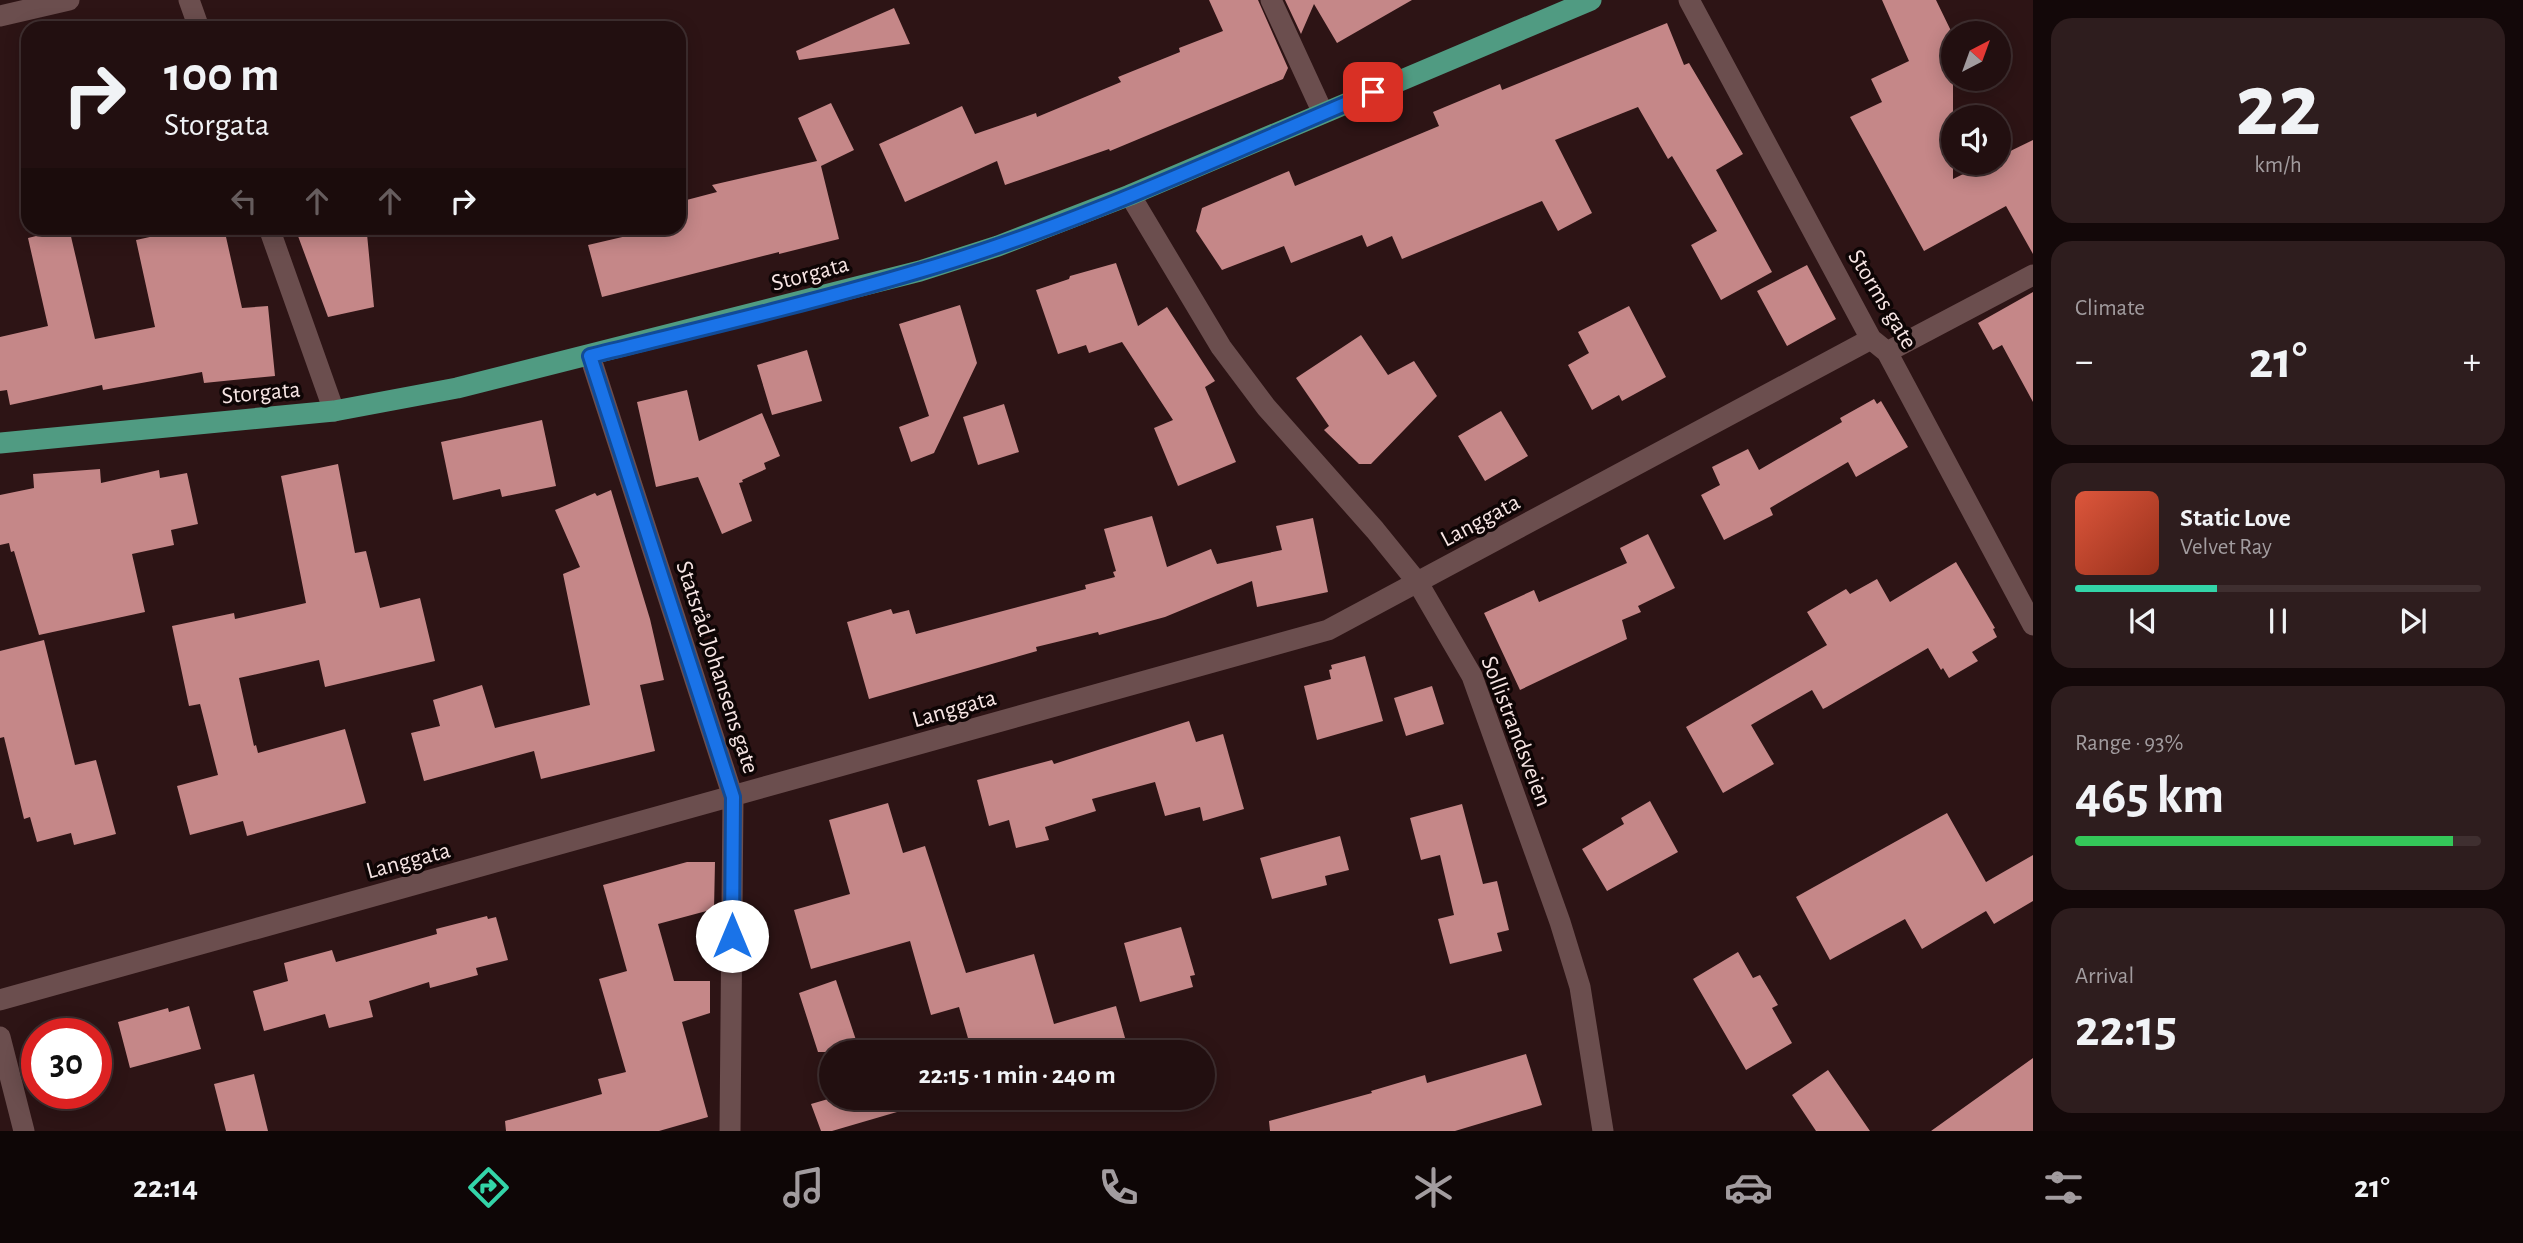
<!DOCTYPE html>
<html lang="en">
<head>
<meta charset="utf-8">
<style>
	:root { --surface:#220f10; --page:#2e1d1e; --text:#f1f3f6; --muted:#a29c9f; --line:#3f2f30; --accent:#33d4a8 }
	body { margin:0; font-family:"Alegreya Sans",sans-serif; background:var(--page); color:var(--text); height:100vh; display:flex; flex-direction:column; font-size:26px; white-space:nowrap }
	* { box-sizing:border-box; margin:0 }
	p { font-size:23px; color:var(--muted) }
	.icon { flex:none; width:38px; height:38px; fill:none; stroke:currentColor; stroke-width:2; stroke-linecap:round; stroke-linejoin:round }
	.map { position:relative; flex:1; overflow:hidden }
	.details { display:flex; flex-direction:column; gap:18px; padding:18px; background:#130809; width:490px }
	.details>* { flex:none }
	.hud { position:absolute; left:21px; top:21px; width:665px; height:214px; border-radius:21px; box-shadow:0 4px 18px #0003,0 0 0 2px var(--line); background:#220f10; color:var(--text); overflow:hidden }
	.needle { width:46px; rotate:41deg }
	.controls { position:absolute; left:1941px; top:21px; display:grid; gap:14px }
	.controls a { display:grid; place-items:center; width:70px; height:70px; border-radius:50%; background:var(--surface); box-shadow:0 4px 18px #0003,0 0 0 2px var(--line); font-size:35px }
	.speed { position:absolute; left:21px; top:1018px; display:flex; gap:14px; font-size:35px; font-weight:700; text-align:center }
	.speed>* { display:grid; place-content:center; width:91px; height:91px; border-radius:50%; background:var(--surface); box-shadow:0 4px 18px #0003,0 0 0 2px var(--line); line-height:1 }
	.speed .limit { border:10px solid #d22; background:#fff; color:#111 }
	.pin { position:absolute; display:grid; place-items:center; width:60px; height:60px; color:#fff; margin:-30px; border-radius:14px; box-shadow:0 4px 10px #0006 }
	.me { position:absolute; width:77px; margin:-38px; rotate:0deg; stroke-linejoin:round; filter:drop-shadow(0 0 5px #0008) }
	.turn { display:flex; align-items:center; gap:24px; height:147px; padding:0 28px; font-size:32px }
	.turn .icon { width:91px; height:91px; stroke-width:2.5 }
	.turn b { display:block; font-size:49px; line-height:60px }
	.lanes { display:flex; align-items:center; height:66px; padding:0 28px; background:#0003; justify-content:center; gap:35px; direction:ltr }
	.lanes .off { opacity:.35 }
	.big { font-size:52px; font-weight:700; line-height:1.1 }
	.details .card { flex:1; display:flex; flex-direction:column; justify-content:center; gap:10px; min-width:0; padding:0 24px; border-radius:21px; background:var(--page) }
	.details .dial { align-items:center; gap:0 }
	.dial b { font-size:91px; line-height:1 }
	.song { display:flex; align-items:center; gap:21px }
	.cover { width:84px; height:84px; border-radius:10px; background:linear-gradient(135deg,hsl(10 70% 55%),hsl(10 70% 35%)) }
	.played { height:7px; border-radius:4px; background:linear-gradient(90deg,var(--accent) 35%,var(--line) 35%) }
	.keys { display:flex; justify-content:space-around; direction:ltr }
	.heat { display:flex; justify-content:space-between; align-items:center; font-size:38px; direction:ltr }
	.charge { height:10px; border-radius:5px; background:linear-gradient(90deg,#34c759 93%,var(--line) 0) }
	.trip { position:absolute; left:819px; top:1040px; width:396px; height:70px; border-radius:35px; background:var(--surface); box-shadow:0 4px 18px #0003,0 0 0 2px var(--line); font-weight:700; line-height:70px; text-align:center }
	.menu { display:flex; height:112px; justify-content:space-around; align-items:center; background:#0e0606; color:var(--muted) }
	.menu .icon { width:49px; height:49px }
	.menu .on { color:var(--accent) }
	.menu b { font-size:32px; color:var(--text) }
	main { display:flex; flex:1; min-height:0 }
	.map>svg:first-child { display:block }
</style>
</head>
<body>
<main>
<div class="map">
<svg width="2033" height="1131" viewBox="0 0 2033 1131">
	<rect width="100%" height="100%" fill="#2d1415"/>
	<!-- building -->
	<path fill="#c58788" d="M1209 0H1258L1288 68 1283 79 1110 151 1109 149 1005 185 997 161 905 202 879 144 962 106 975 134 1036 113 1037 117 1121 82 1118 77 1180 52 1179 48 1223 31Z
		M1285 0H1412L1337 43 1314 4 1301 34Z
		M1882 0H1936L1953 35V179L1986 163H1998V157L2033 140V254L2006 206 1924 251 1850 117 1882 102 1871 79 1909 61Z
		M894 8 910 44 799 60 796 51Z
		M1667 23 1684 65 1689 63 1743 154 1716 170 1772 272 1721 300 1691 245 1717 231 1672 156 1668 159 1638 107 1555 140 1592 213 1558 231 1542 201 1402 259 1392 236 1367 247 1362 235 1291 263 1284 246 1222 270 1196 231 1202 208 1289 171 1295 186 1439 126 1433 112 1500 84 1502 90Z
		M831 103 854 150 821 166 839 239 779 254V252L602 297 588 245 661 228H679V202L717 192 712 185 817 161 798 118Z
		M69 228 95 339 155 327 136 240 191 228H224L242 308 268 306 275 376 204 383 202 372 103 390 102 385 10 405 7 390 0 391V337L48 326 28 238Z
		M295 228H357V235L367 234 374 307 328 317Z
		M1116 263 1138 326 1167 307 1215 381 1205 387 1236 462 1178 486 1154 428 1173 420 1122 342 1089 353 1086 345 1058 354 1036 290 1069 279 1070 276Z
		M1807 265 1836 319 1787 346 1757 291Z
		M2033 292V402L2002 345 1993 350 1978 323Z
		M960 305 977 363 934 453 911 462 899 427 929 416 899 324Z
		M1629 306 1666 377 1622 401 1619 395 1592 410 1568 365 1589 353 1578 332Z
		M1361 335 1388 375 1414 361 1437 396 1371 464H1359L1324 430 1329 426 1296 378Z
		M807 350 822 401 772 415 757 365Z
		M687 390 699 441 762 413 780 456 764 463 766 469 742 480 743 482 739 483 752 521 722 534 698 477 656 487 637 402Z
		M1874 399 1877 404 1881 401 1908 447 1856 477 1848 462 1770 508 1773 515 1724 540 1701 495 1720 485 1712 467 1748 449 1759 470 1842 422 1840 418Z
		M1004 404 1019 452 978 465 963 417Z
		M1501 411 1528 456 1485 481 1458 436Z
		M542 420 556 486 502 497 500 489 453 500 441 442Z
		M338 464 355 553 366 551 380 608 420 598 435 661 325 687 319 660 239 678 254 746 256 745 258 753 345 729 366 803 247 836 243 821 190 835 177 786 218 775 200 704 189 706 172 626 234 613 235 619 306 603 281 476Z
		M100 469 101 483 159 470 160 478 187 473 198 524 171 530 174 545 132 554 145 612 39 635 14 551 11 552 9 543 0 545V495L34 488 33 474Z
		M611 490 650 619 664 680 640 685 655 751 541 779 534 751 424 781 411 733 440 726 433 700 482 685 495 728 590 705 563 574 580 567 555 510 595 493 597 496Z
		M1152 516 1167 567 1211 549 1217 564 1282 550 1276 526 1313 518 1328 592 1257 607 1252 581 1165 617 1099 635 1098 632 1036 647 1037 651 869 699 847 622 891 609 893 614 909 610 916 634 1086 589 1085 585 1115 577 1113 572 1116 571 1104 529Z
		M1648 534 1675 588 1638 606 1641 612 1622 620 1627 639 1520 690 1484 613 1534 590 1539 602 1627 563 1620 548Z
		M1956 562 1995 628 1993 629 1997 637 1972 652 1978 661 1949 678 1943 668 1941 670 1928 648 1827 707 1823 709 1812 690 1751 725 1774 764 1723 793 1686 727 1827 645 1807 612 1846 589 1850 594 1877 579 1890 602Z
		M44 640 75 765 96 760 116 834 74 845 71 833 37 842 30 817 24 819 4 737 0 738V651Z
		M1365 656 1383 721 1317 740 1304 686 1331 679 1329 670 1332 669 1331 665Z
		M1432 686 1444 724 1406 736 1394 698Z
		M1189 721 1196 742 1223 734 1244 809 1203 821 1200 807 1165 816 1155 782 1092 799 1096 811 1045 827 1049 840 1016 848 1009 820 989 826 977 780 1052 760 1054 764Z
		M1650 801 1678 852 1607 891 1582 849 1624 824 1621 818Z
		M888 803 903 853 925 846 966 973 1034 954 1054 1024 1116 1006 1129 1052H972L959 1007 931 1015 910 941 811 969 794 910 850 894 829 820Z
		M1462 804 1483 884 1497 881 1509 930 1497 933 1502 951 1450 964 1438 919 1454 915 1440 855 1421 860 1410 818Z
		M1947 813 1986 882 2033 855V901L1994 924 1986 911 1922 949 1905 919 1830 960 1796 897Z
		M1340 836 1349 870 1325 876 1327 885 1272 899 1260 858Z
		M687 862H715L714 909 658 924 674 981H710V1013L682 1022 708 1117 659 1131H506L505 1121 602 1094 598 1079 626 1072 599 979 627 971 603 885Z
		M487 916 488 919 496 917 508 960 476 968 478 975 430 988 429 982 369 1001 373 1017 329 1028 325 1014 264 1031 253 991 288 981 284 963 332 950 336 962 437 934 436 929Z
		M1181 927 1195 975 1190 976 1193 987 1140 1002 1124 943Z
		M1738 952 1753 978 1760 975 1778 1005 1772 1008 1792 1043 1746 1070 1693 979Z
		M836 980 860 1052H818L799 993Z
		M189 1006 201 1049 130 1068 118 1022 168 1008 169 1012Z
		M1526 1054 1542 1105 1455 1131H1270L1269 1121 1372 1093 1371 1091 1425 1075 1427 1083Z
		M2033 1058V1131H1931Z
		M1828 1070 1870 1131H1816L1792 1095Z
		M254 1074 268 1131H226L214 1084Z
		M835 1097H893L897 1112 832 1131H821L811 1104Z"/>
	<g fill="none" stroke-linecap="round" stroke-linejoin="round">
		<!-- minor -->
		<path stroke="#6b4e4e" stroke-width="21" d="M189 0 199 28
			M1271 0 1323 113
			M1689 0 1871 339 1887 352 2033 625
			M0 16 69 0
			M1130 195 1221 347 1266 407 1375 530 1418 583 1472 676 1560 922 1580 987 1603 1131
			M269 228 334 411
			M1887 352 2033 275
			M590 356 733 797 730 1131
			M0 1000 1328 630 1871 339
			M0 1037 24 1131"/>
		<!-- major -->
		<path stroke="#509b82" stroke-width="21" d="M0 443 334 411 457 388 920 271 998 246 1130 195 1591 0"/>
	</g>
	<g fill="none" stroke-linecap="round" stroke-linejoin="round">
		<defs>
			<path id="route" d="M732 936 733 797 590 356C700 329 811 303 919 271 1075 226 1224 155 1373 92"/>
		</defs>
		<!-- route casing -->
		<use href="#route" stroke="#114b97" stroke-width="18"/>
		<!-- route -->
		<use href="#route" stroke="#1a73e8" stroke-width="12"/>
	</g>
	<g text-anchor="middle" stroke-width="7" stroke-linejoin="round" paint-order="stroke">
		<!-- street labels -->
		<g font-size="24" fill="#f7e5e4" stroke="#0e0505">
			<text transform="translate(810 273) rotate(-15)" y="8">Storgata</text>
			<text transform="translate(1883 299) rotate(59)" y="8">Storms gate</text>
			<text transform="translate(261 392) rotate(-5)" y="8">Storgata</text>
			<text transform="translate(1480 520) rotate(-28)" y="8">Langgata</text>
			<text transform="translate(718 667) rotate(72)" y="8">Statsråd Johansens gate</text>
			<text transform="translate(954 708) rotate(-16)" y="8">Langgata</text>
			<text transform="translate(1517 731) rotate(69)" y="8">Sollistrandsveien</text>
			<text transform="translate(408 860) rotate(-15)" y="8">Langgata</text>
		</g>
	</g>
</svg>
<div class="controls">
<a><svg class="needle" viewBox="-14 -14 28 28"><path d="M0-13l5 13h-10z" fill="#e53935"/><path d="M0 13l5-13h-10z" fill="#a29c9f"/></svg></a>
<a><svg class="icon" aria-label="sound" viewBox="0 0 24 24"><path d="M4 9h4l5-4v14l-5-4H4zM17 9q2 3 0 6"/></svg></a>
</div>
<div class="speed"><div class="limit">30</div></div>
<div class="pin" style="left:1373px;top:92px;background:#d93025"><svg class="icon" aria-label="arrive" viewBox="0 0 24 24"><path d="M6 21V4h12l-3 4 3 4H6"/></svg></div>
<svg class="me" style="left:732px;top:936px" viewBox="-20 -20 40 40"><circle r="19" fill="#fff"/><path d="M0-13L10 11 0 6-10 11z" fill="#1a73e8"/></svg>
<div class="trip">22:15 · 1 min · 240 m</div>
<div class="hud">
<div class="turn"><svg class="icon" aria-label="right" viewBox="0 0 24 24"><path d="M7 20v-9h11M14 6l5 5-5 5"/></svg><div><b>100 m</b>Storgata</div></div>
<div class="lanes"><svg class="icon off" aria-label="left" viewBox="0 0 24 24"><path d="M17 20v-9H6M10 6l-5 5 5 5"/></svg><svg class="icon off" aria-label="ahead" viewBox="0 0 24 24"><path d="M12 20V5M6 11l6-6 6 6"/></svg><svg class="icon off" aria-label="ahead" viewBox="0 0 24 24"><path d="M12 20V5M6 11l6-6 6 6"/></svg><svg class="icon" aria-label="right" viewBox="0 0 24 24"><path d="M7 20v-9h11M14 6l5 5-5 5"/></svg></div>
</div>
</div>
<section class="details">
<div class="card dial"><b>22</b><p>km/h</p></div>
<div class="card"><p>Climate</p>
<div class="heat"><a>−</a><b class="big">21°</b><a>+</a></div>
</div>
<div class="card">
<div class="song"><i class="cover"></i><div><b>Static Love</b><p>Velvet Ray</p></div></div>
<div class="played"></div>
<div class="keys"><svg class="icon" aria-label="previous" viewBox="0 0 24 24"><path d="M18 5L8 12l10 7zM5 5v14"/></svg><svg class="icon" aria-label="pause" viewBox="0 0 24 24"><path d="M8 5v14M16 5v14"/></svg><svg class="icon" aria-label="next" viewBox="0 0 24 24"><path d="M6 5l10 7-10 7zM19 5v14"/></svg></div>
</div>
<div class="card"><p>Range · 93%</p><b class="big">465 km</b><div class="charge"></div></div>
<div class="card"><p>Arrival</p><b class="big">22:15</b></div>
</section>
</main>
<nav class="menu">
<b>22:14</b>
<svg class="icon on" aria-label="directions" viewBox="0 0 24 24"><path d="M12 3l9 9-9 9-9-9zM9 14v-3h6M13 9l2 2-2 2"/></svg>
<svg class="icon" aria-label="music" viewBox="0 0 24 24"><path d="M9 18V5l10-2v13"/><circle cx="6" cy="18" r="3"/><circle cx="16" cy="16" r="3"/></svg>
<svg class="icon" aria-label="phone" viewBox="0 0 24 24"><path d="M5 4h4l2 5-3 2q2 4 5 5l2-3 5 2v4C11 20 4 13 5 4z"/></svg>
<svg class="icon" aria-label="climate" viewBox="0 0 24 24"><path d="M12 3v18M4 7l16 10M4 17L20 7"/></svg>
<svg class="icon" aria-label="car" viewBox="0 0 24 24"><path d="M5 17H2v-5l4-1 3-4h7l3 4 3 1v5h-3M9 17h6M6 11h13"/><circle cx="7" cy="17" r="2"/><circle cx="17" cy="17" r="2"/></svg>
<svg class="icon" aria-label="filters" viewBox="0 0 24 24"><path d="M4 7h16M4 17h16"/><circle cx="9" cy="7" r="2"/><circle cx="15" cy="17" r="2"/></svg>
<b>21°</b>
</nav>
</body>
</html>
